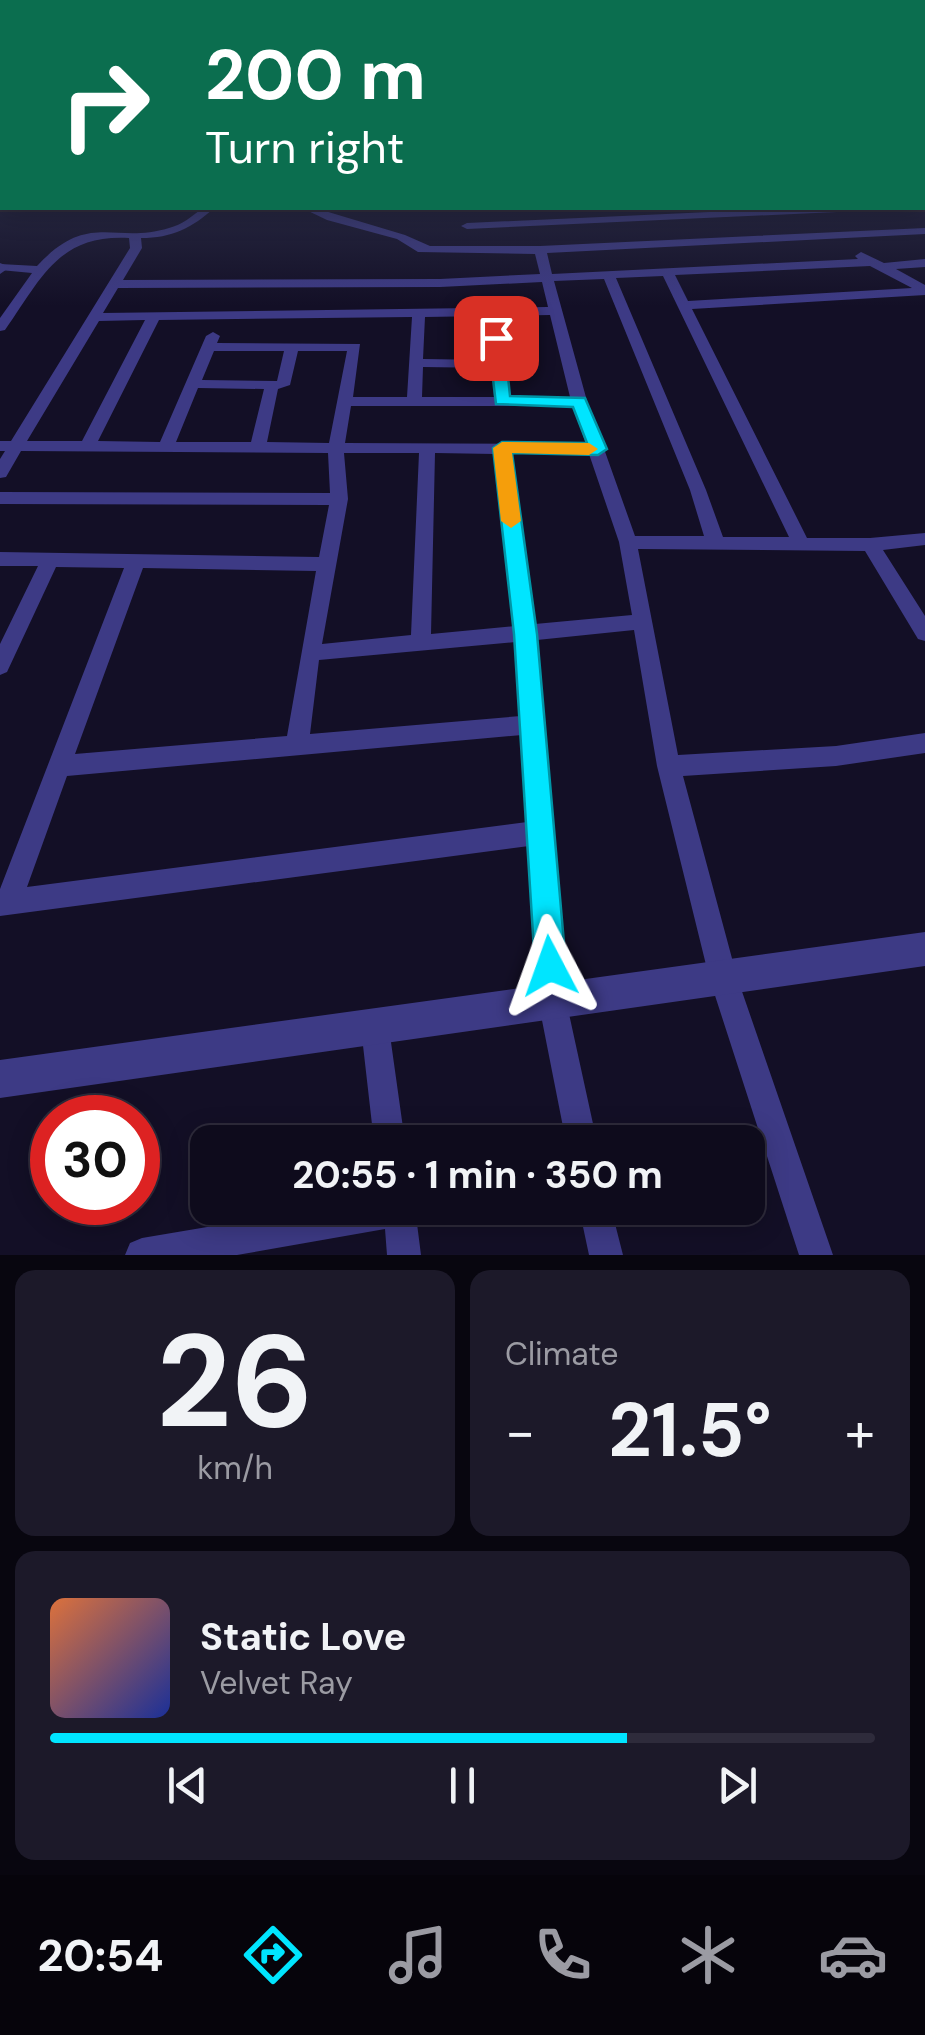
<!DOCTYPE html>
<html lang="en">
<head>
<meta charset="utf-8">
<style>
	:root { --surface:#0e0b1c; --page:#1c1929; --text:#f1f3f6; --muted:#9b9ba3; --line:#2e2b3b; --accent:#00e5ff }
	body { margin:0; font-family:"DM Sans",sans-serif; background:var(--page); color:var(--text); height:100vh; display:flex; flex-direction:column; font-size:38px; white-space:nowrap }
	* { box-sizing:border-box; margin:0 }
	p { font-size:32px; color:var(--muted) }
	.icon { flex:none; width:55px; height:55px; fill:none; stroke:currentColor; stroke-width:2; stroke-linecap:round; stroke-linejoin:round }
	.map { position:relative; height:1255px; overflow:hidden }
	.side { display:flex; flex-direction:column; gap:15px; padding:15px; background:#08060f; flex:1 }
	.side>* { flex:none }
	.guide { position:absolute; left:0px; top:0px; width:925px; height:210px; box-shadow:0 5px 25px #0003,0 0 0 2px var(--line); background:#0b6e4f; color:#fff; overflow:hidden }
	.speed { position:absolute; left:30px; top:1095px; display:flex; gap:20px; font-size:50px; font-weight:700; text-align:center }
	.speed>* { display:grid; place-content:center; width:130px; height:130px; border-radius:50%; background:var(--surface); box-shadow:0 5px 25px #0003,0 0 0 2px var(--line); line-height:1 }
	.speed .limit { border:15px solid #d22; background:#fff; color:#111 }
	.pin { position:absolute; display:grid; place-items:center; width:85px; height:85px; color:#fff; margin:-42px; border-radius:20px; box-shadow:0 5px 15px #0006 }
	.me { position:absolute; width:110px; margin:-55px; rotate:356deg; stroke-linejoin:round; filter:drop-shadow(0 0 8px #0008) }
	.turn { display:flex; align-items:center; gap:35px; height:210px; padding:0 40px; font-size:45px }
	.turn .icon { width:130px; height:130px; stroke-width:2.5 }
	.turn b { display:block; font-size:70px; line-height:85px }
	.big { font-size:75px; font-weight:700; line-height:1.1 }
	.side .tile { flex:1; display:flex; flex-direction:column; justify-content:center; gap:15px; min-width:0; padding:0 35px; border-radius:20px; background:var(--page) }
	.side .dial { align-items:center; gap:0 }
	.dial b { font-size:130px; line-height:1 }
	.song { display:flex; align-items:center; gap:30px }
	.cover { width:120px; height:120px; border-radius:15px; background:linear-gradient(135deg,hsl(20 70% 55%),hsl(230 70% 35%)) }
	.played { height:10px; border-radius:5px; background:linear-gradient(90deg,var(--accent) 70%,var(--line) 70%) }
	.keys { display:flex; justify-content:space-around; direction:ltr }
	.heat { display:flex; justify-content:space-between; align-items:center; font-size:55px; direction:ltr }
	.side .tiles { flex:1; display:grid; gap:15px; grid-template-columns:1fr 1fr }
	.tile:last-child { grid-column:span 2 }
	.trip { position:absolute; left:190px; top:1125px; width:575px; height:100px; border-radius:20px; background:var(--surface); box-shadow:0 5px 25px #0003,0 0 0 2px var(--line); font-weight:700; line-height:100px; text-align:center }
	.dock { display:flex; height:160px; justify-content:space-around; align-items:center; background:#06040b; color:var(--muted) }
	.dock .icon { width:70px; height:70px }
	.dock .on { color:var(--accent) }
	.dock b { font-size:45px; color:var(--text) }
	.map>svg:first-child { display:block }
</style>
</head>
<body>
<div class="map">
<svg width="925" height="1255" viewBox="0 0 925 1255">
	<rect width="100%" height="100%" fill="#130f26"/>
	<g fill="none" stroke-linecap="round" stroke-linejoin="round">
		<!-- minor -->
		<path fill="#3d3a85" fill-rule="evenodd" d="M0 138H2V144H0Z
			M922 145 925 146V152L922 151Z
			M922 166 925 167V173L922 172Z
			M922 191 925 192V198H922Z
			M203 208H214C192 228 172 238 141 238L142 248 123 280 440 279 540 274 535 254 418 252 397 239 327 220 302 208H315L405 235 430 246H540L925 228V234L547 253 552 274 858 259 855 256 861 252 884 263 925 259V267L896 269 925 285V295L692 309 807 538H870L925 533V545L883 550 925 616V641L918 639 865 551 638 549 678 755 836 746 925 733V753L836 766 683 776 737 977 833 1255H799L709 977 657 766 634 630 537 640 566 1000 597 1142H566L538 1000 529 846 0 916V889L124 568 56 567 7 672 0 675V644L38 566H0V552L319 557 329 505 0 504V492L330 493 328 453 21 451 6 477 0 478V459L5 451H0V441H11L130 248 129 238C58 234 41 279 5 330L0 331V318L32 273 0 270V264L37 266C89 210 114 245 169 228 182 225 192 216 203 208ZM870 266 912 288 688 301 675 275ZM663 276 789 537H723L706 490 616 278ZM604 279 690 490 704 536H635L587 401 554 281ZM542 282 548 307 103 313 118 288 440 287ZM550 315 570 397H509L500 316ZM487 316 491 360 423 359 425 317ZM412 317 407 397H353L360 344 217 343 220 336 213 332 206 336 160 442 98 441 159 320ZM145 320 82 441H27L99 321ZM214 351H284L277 381 202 380ZM298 351H347L329 443 267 442 278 389 290 385ZM423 367 492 368 494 397H422ZM198 388 264 389 251 442H176ZM351 406H573L586 444 345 443ZM344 453H419L411 635 322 644 348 499ZM435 453 495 454 515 626 431 634ZM511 454H589L619 542 632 615 535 624ZM143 568 316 571 287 736 75 754ZM516 642 521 716 310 734 319 660ZM522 735 527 822 27 887 67 776Z
			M798 208H863L858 211 467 229 461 226 467 223Z
			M375 1014 385 1018 389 1028 405 1142H374L361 1028 365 1018Z
			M319 1208H415L421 1255H387L385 1229 237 1255H125L130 1243 142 1238Z
			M579 1208H611L623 1255H589Z"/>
		<!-- tertiary -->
		<path fill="#3d3a85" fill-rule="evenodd" d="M0 263 10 267 0 274Z
			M925 932V966L0 1098V1060Z"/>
	</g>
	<!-- sky -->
	<linearGradient id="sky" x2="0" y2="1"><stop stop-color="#0a0815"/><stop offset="0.43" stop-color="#333752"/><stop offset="1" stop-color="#333752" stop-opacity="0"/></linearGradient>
	<rect width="925" height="306" fill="url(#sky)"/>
	<!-- route -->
	<path fill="#00e5ff" stroke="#0095a6" stroke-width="2.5" d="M496 333 504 338 510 396 585 398 607 449 598 455 512 453 537 634 566 966 561 977 550 982 539 977 535 966 514 634 493 448 502 442 587 443 573 407 496 404 488 338Z"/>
	<!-- slow -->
	<path fill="#f59e0b" d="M502 442 589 443 598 449 589 455 512 453 521 521 511 528 501 521 493 448Z"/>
</svg>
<div class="speed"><div class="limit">30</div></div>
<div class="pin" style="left:496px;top:338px;background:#d93025"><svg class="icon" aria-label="arrive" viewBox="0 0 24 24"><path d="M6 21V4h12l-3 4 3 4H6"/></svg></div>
<svg class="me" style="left:550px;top:966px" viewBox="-20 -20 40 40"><path d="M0-17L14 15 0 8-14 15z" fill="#00e5ff" stroke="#fff" stroke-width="4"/></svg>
<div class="trip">20:55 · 1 min · 350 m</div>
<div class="guide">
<div class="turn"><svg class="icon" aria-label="right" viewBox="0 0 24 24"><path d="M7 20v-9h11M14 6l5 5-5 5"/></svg><div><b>200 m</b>Turn right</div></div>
</div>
</div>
<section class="side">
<div class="tiles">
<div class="tile dial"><b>26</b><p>km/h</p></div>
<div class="tile"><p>Climate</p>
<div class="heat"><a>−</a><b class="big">21.5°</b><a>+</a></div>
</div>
<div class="tile">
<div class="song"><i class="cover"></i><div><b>Static Love</b><p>Velvet Ray</p></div></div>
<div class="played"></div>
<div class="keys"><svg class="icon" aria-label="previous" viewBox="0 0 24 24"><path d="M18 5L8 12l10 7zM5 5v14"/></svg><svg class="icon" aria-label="pause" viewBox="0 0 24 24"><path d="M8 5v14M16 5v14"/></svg><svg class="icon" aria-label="next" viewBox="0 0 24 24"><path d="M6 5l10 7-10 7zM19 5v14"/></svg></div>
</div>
</div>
</section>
<nav class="dock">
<b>20:54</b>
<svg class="icon on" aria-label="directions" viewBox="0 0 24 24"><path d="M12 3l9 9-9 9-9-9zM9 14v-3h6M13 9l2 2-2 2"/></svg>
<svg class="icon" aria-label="music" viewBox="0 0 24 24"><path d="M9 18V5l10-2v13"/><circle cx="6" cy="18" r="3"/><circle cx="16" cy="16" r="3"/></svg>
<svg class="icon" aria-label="phone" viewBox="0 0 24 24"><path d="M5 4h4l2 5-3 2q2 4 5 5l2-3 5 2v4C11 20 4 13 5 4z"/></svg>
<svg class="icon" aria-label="climate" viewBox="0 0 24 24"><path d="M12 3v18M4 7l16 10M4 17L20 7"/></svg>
<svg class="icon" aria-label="car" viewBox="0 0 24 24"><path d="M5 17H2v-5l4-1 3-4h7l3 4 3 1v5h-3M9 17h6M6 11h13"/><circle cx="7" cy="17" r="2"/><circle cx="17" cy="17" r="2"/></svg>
</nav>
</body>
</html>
